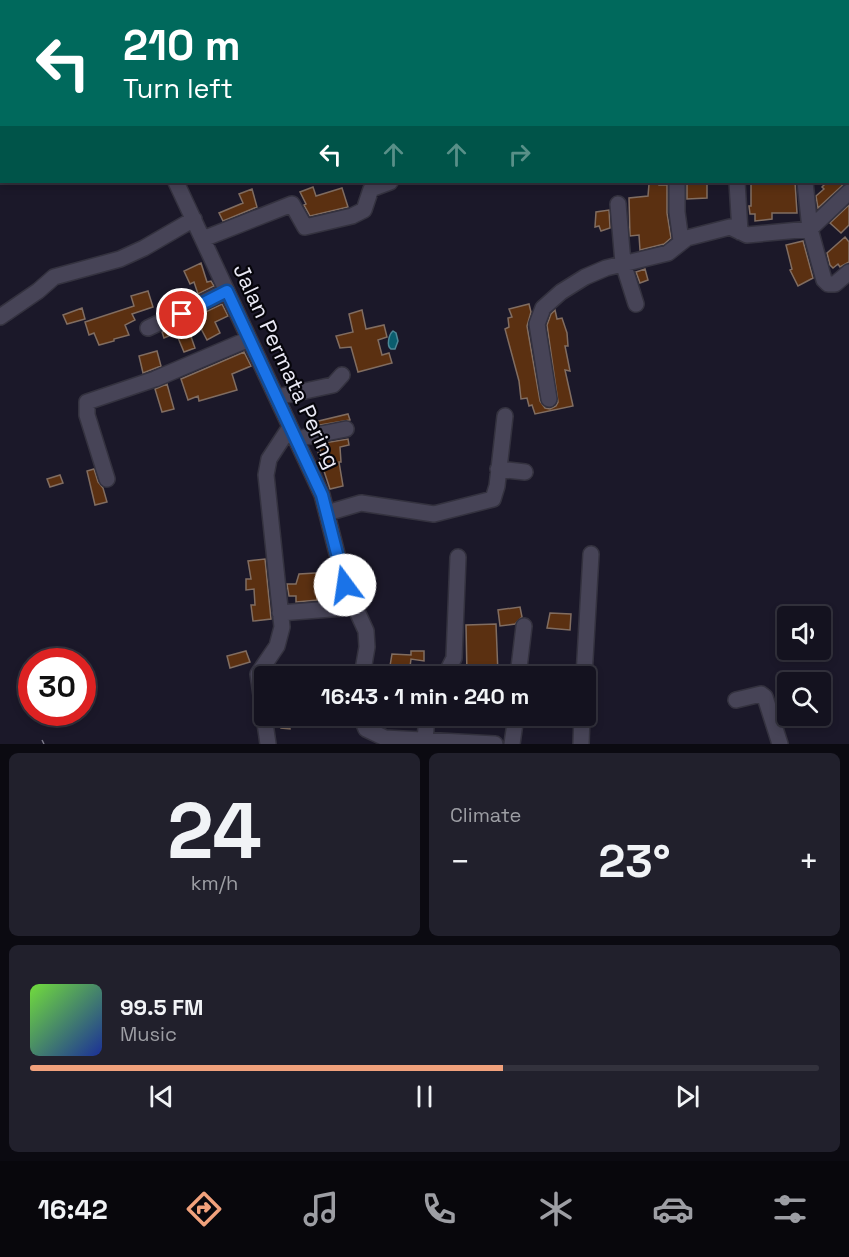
<!DOCTYPE html>
<html lang="en">
<head>
<meta charset="utf-8">
<style>
	:root { --surface:#14121f; --page:#21202c; --text:#f1f3f6; --muted:#9d9ea4; --line:#33323d; --accent:#f1a17c }
	body { margin:0; font-family:"Space Grotesk",sans-serif; background:var(--page); color:var(--text); height:100vh; display:flex; flex-direction:column; font-size:22px; white-space:nowrap }
	* { box-sizing:border-box; margin:0 }
	p { font-size:20px; color:var(--muted) }
	.icon { flex:none; width:33px; height:33px; fill:none; stroke:currentColor; stroke-width:2; stroke-linecap:round; stroke-linejoin:round }
	.map { position:relative; height:744px; overflow:hidden }
	.details { display:flex; flex-direction:column; gap:9px; padding:9px; background:#0b0a11; flex:1 }
	.details>* { flex:none }
	.guide { position:absolute; left:0px; top:0px; width:849px; height:183px; box-shadow:0 3px 9px #0003,0 0 0 2px var(--line); background:#00695c; color:#fff; overflow:hidden }
	.fabs { position:absolute; left:777px; top:606px; display:grid; gap:12px }
	.fabs a { display:grid; place-items:center; width:54px; height:54px; border-radius:6px; background:var(--surface); box-shadow:0 3px 9px #0003,0 0 0 2px var(--line); font-size:30px }
	.speed { position:absolute; left:18px; top:648px; display:flex; gap:12px; font-size:30px; font-weight:700; text-align:center }
	.speed>* { display:grid; place-content:center; width:78px; height:78px; border-radius:50%; background:var(--surface); box-shadow:0 3px 9px #0003,0 0 0 2px var(--line); line-height:1 }
	.speed .limit { border:9px solid #d22; background:#fff; color:#111 }
	.pin { position:absolute; display:grid; place-items:center; width:51px; height:51px; color:#fff; margin:-26px; border:3px solid #fff; border-radius:50%; box-shadow:0 2px 6px #0007 }
	.me { position:absolute; width:66px; margin:-33px; rotate:346deg; stroke-linejoin:round; filter:drop-shadow(0 0 4px #0008) }
	.turn { display:flex; align-items:center; gap:21px; height:126px; padding:0 24px; font-size:27px }
	.turn .icon { width:78px; height:78px; stroke-width:2.5 }
	.turn b { display:block; font-size:42px; line-height:51px }
	.lanes { display:flex; align-items:center; height:57px; padding:0 24px; background:#0003; justify-content:center; gap:30px; direction:ltr }
	.lanes .off { opacity:.35 }
	.big { font-size:45px; font-weight:600; line-height:1.1 }
	.details .widget { flex:1; display:flex; flex-direction:column; justify-content:center; gap:9px; min-width:0; padding:0 21px; border-radius:9px; background:var(--page) }
	.details .dial { align-items:center; gap:0 }
	.dial b { font-size:78px; line-height:1 }
	.song { display:flex; align-items:center; gap:18px }
	.cover { width:72px; height:72px; border-radius:9px; background:linear-gradient(135deg,hsl(100 70% 55%),hsl(230 70% 35%)) }
	.played { height:6px; border-radius:3px; background:linear-gradient(90deg,var(--accent) 60%,var(--line) 60%) }
	.keys { display:flex; justify-content:space-around; direction:ltr }
	.heat { display:flex; justify-content:space-between; align-items:center; font-size:33px; direction:ltr }
	.details .tiles { flex:1; display:grid; gap:9px; grid-template-columns:1fr 1fr }
	.widget:last-child { grid-column:span 2 }
	.trip { position:absolute; left:254px; top:666px; width:342px; height:60px; border-radius:6px; background:var(--surface); box-shadow:0 3px 9px #0003,0 0 0 2px var(--line); font-weight:600; line-height:60px; text-align:center }
	.menu { display:flex; height:96px; justify-content:space-around; align-items:center; background:#08070c; color:var(--muted) }
	.menu .icon { width:42px; height:42px }
	.menu .current { color:var(--accent) }
	.menu b { font-size:27px; color:var(--text) }
	.map>svg:first-child { display:block }
</style>
</head>
<body>
<div class="map">
<svg width="849" height="744" viewBox="0 0 849 744">
	<rect width="100%" height="100%" fill="#1b1829"/>
	<!-- water -->
	<path fill="#0a5d6e" stroke="#4d8796" stroke-width="1.5" d="M393 331 396 333 398 341 395 349H391C386 346 389 334 393 331Z"/>
	<!-- building -->
	<path fill="#5b3011" stroke="#816d61" stroke-width="1.5" d="M687 182H707V198L687 199Z
		M751 182H795L797 213H772V219L755 221V214H750L749 206H751Z
		M827 182H846L818 208 816 196 824 189 822 187Z
		M659 183V185H667V213L671 238 664 244 640 250 639 235 630 236 629 198 648 196 649 184Z
		M313 187 316 196 342 188 348 207 310 216 304 205 306 204 300 192Z
		M252 189 257 207 223 221 219 213 243 203 239 194Z
		M849 205V225L841 233 830 223Z
		M609 210 610 228 601 231 599 226 595 227 596 212Z
		M845 237 849 242V262L840 267 838 264 833 268 830 265 827 253Z
		M803 241 813 278 798 286 790 270 792 269 786 245Z
		M201 263 207 282 211 281 214 286 198 294 194 282 190 284 184 271Z
		M645 269 648 280 640 283 636 272Z
		M148 291 153 307 132 314 135 320 125 325 129 335 114 339V341L99 345 94 333 89 335 85 322 134 306 131 296Z
		M222 304 228 316 215 322 220 333 207 340 195 317Z
		M529 304 531 312 527 326 540 401 545 408 550 409 556 406 558 402 547 325 551 314 555 310 557 319 562 318 567 333 568 346H565L570 371 565 370 573 406 535 414 532 405 529 406 527 398 521 399 519 381 505 329 509 327 508 318 512 317 509 309Z
		M82 308 85 319 67 324 63 315Z
		M362 310 366 329 384 325 387 337 378 340 382 355 389 353 392 363 358 372 351 347 340 348 336 336 353 332 349 314Z
		M174 327 176 333 164 338 162 332Z
		M188 328 195 348 184 352 176 333Z
		M157 351 161 366 143 373 139 356Z
		M244 352 251 366 232 374 237 390 199 401 198 396 188 400 181 379Z
		M167 384 174 409 162 412 155 389Z
		M348 414 350 420 308 427 306 424Z
		M348 439 349 445 340 447 341 462H339L343 486 330 489 318 453 321 452 318 444Z
		M94 469 98 482 103 488 107 502 95 505 87 471Z
		M60 475 63 483 50 487 47 479Z
		M265 559 271 619 253 621 251 605H255L254 589 246 590V579H251L248 561Z
		M332 572 340 598 296 602V596H289L287 584H296L299 574Z
		M520 607 522 617 515 624 500 626 498 610Z
		M550 613 571 614 570 630 547 628Z
		M496 624 498 674 467 675 466 625Z
		M246 651 250 662 230 668 227 656Z
		M411 651H424V661L411 659 410 667 390 666 392 654 411 655Z
		M280 716H289L290 729 281 728Z"/>
	<g fill="none" stroke-linecap="round" stroke-linejoin="round">
		<defs>
			<path id="minor" d="M84 0 85 2
				M345 0V2
				M425 0 426 2
				M588 0 589 2
				M742 0 744 2
				M804 0 805 2
				M140 2 144 0
				M831 2 833 0
				M848 42 849 41
				M848 63 849 64
				M848 137 849 138
				M0 167 2 166
				M176 182 322 495 345 585 366 631 367 647 362 676
				M677 182V212L681 241
				M737 182 740 232
				M805 182 810 229 824 280 828 284H835L849 272
				M618 204 623 263 636 304
				M203 239 292 204 305 227 352 216 364 210 371 189 390 182
				M0 317 38 291 54 277 120 259 144 248 194 219
				M148 328 227 291
				M277 397 333 385 342 375
				M549 399 537 324 543 308 561 292 585 277 606 268 668 253 687 238 730 227 747 235 810 229 849 192
				M296 439 346 429
				M498 469 525 472
				M107 479 87 415V402L155 379 249 339
				M327 513 361 503 434 514 493 499 497 486 505 416
				M280 613 356 607
				M445 676 454 658 458 557
				M518 676 524 626
				M584 676 591 554
				M736 700 761 694 765 697 780 744
				M361 716 366 729 385 738 495 744
				M425 740 427 716
				M268 744 258 674 277 646 282 627 266 475 269 459 290 427
				M512 744 516 716
				M581 744 582 716"/>
		</defs>
		<!-- minor casing -->
		<use href="#minor" stroke="#34323f" stroke-width="18"/>
		<!-- path -->
		<path stroke="#7b7988" stroke-width="1.5" stroke-dasharray="6 3" stroke-linecap="butt" d="M553 0V2
			M491 2V0
			M42 740 44 744"/>
		<!-- minor -->
		<use href="#minor" stroke="#474457" stroke-width="15"/>
	</g>
	<g fill="none" stroke-linecap="round" stroke-linejoin="round">
		<defs>
			<path id="route" d="M182 314 227 291 322 495 345 585"/>
		</defs>
		<!-- route casing -->
		<use href="#route" stroke="#114b97" stroke-width="15"/>
		<!-- route -->
		<use href="#route" stroke="#1a73e8" stroke-width="10"/>
	</g>
	<g text-anchor="middle" stroke-width="4.5" stroke-linejoin="round" paint-order="stroke">
		<!-- street labels -->
		<g font-size="22" fill="#eae9f5" stroke="#06050b">
			<text transform="translate(287 366) rotate(65)" y="8">Jalan Permata Pering</text>
		</g>
	</g>
</svg>
<div class="fabs">
<a><svg class="icon" aria-label="sound" viewBox="0 0 24 24"><path d="M4 9h4l5-4v14l-5-4H4zM17 9q2 3 0 6"/></svg></a>
<a><svg class="icon" aria-label="search" viewBox="0 0 24 24"><circle cx="10" cy="10" r="6"/><path d="M15 15l6 6"/></svg></a>
</div>
<div class="speed"><div class="limit">30</div></div>
<div class="pin" style="left:182px;top:314px;background:#d93025"><svg class="icon" aria-label="arrive" viewBox="0 0 24 24"><path d="M6 21V4h12l-3 4 3 4H6"/></svg></div>
<svg class="me" style="left:345px;top:585px" viewBox="-20 -20 40 40"><circle r="19" fill="#fff"/><path d="M0-13L10 11 0 6-10 11z" fill="#1a73e8"/></svg>
<div class="trip">16:43 · 1 min · 240 m</div>
<div class="guide">
<div class="turn"><svg class="icon" aria-label="left" viewBox="0 0 24 24"><path d="M17 20v-9H6M10 6l-5 5 5 5"/></svg><div><b>210 m</b>Turn left</div></div>
<div class="lanes"><svg class="icon" aria-label="left" viewBox="0 0 24 24"><path d="M17 20v-9H6M10 6l-5 5 5 5"/></svg><svg class="icon off" aria-label="ahead" viewBox="0 0 24 24"><path d="M12 20V5M6 11l6-6 6 6"/></svg><svg class="icon off" aria-label="ahead" viewBox="0 0 24 24"><path d="M12 20V5M6 11l6-6 6 6"/></svg><svg class="icon off" aria-label="right" viewBox="0 0 24 24"><path d="M7 20v-9h11M14 6l5 5-5 5"/></svg></div>
</div>
</div>
<section class="details">
<div class="tiles">
<div class="widget dial"><b>24</b><p>km/h</p></div>
<div class="widget"><p>Climate</p>
<div class="heat"><a>−</a><b class="big">23°</b><a>+</a></div>
</div>
<div class="widget">
<div class="song"><i class="cover"></i><div><b>99.5 FM</b><p>Music</p></div></div>
<div class="played"></div>
<div class="keys"><svg class="icon" aria-label="previous" viewBox="0 0 24 24"><path d="M18 5L8 12l10 7zM5 5v14"/></svg><svg class="icon" aria-label="pause" viewBox="0 0 24 24"><path d="M8 5v14M16 5v14"/></svg><svg class="icon" aria-label="next" viewBox="0 0 24 24"><path d="M6 5l10 7-10 7zM19 5v14"/></svg></div>
</div>
</div>
</section>
<nav class="menu">
<b>16:42</b>
<svg class="icon current" aria-label="directions" viewBox="0 0 24 24"><path d="M12 3l9 9-9 9-9-9zM9 14v-3h6M13 9l2 2-2 2"/></svg>
<svg class="icon" aria-label="music" viewBox="0 0 24 24"><path d="M9 18V5l10-2v13"/><circle cx="6" cy="18" r="3"/><circle cx="16" cy="16" r="3"/></svg>
<svg class="icon" aria-label="phone" viewBox="0 0 24 24"><path d="M5 4h4l2 5-3 2q2 4 5 5l2-3 5 2v4C11 20 4 13 5 4z"/></svg>
<svg class="icon" aria-label="climate" viewBox="0 0 24 24"><path d="M12 3v18M4 7l16 10M4 17L20 7"/></svg>
<svg class="icon" aria-label="car" viewBox="0 0 24 24"><path d="M5 17H2v-5l4-1 3-4h7l3 4 3 1v5h-3M9 17h6M6 11h13"/><circle cx="7" cy="17" r="2"/><circle cx="17" cy="17" r="2"/></svg>
<svg class="icon" aria-label="filters" viewBox="0 0 24 24"><path d="M4 7h16M4 17h16"/><circle cx="9" cy="7" r="2"/><circle cx="15" cy="17" r="2"/></svg>
</nav>
</body>
</html>
